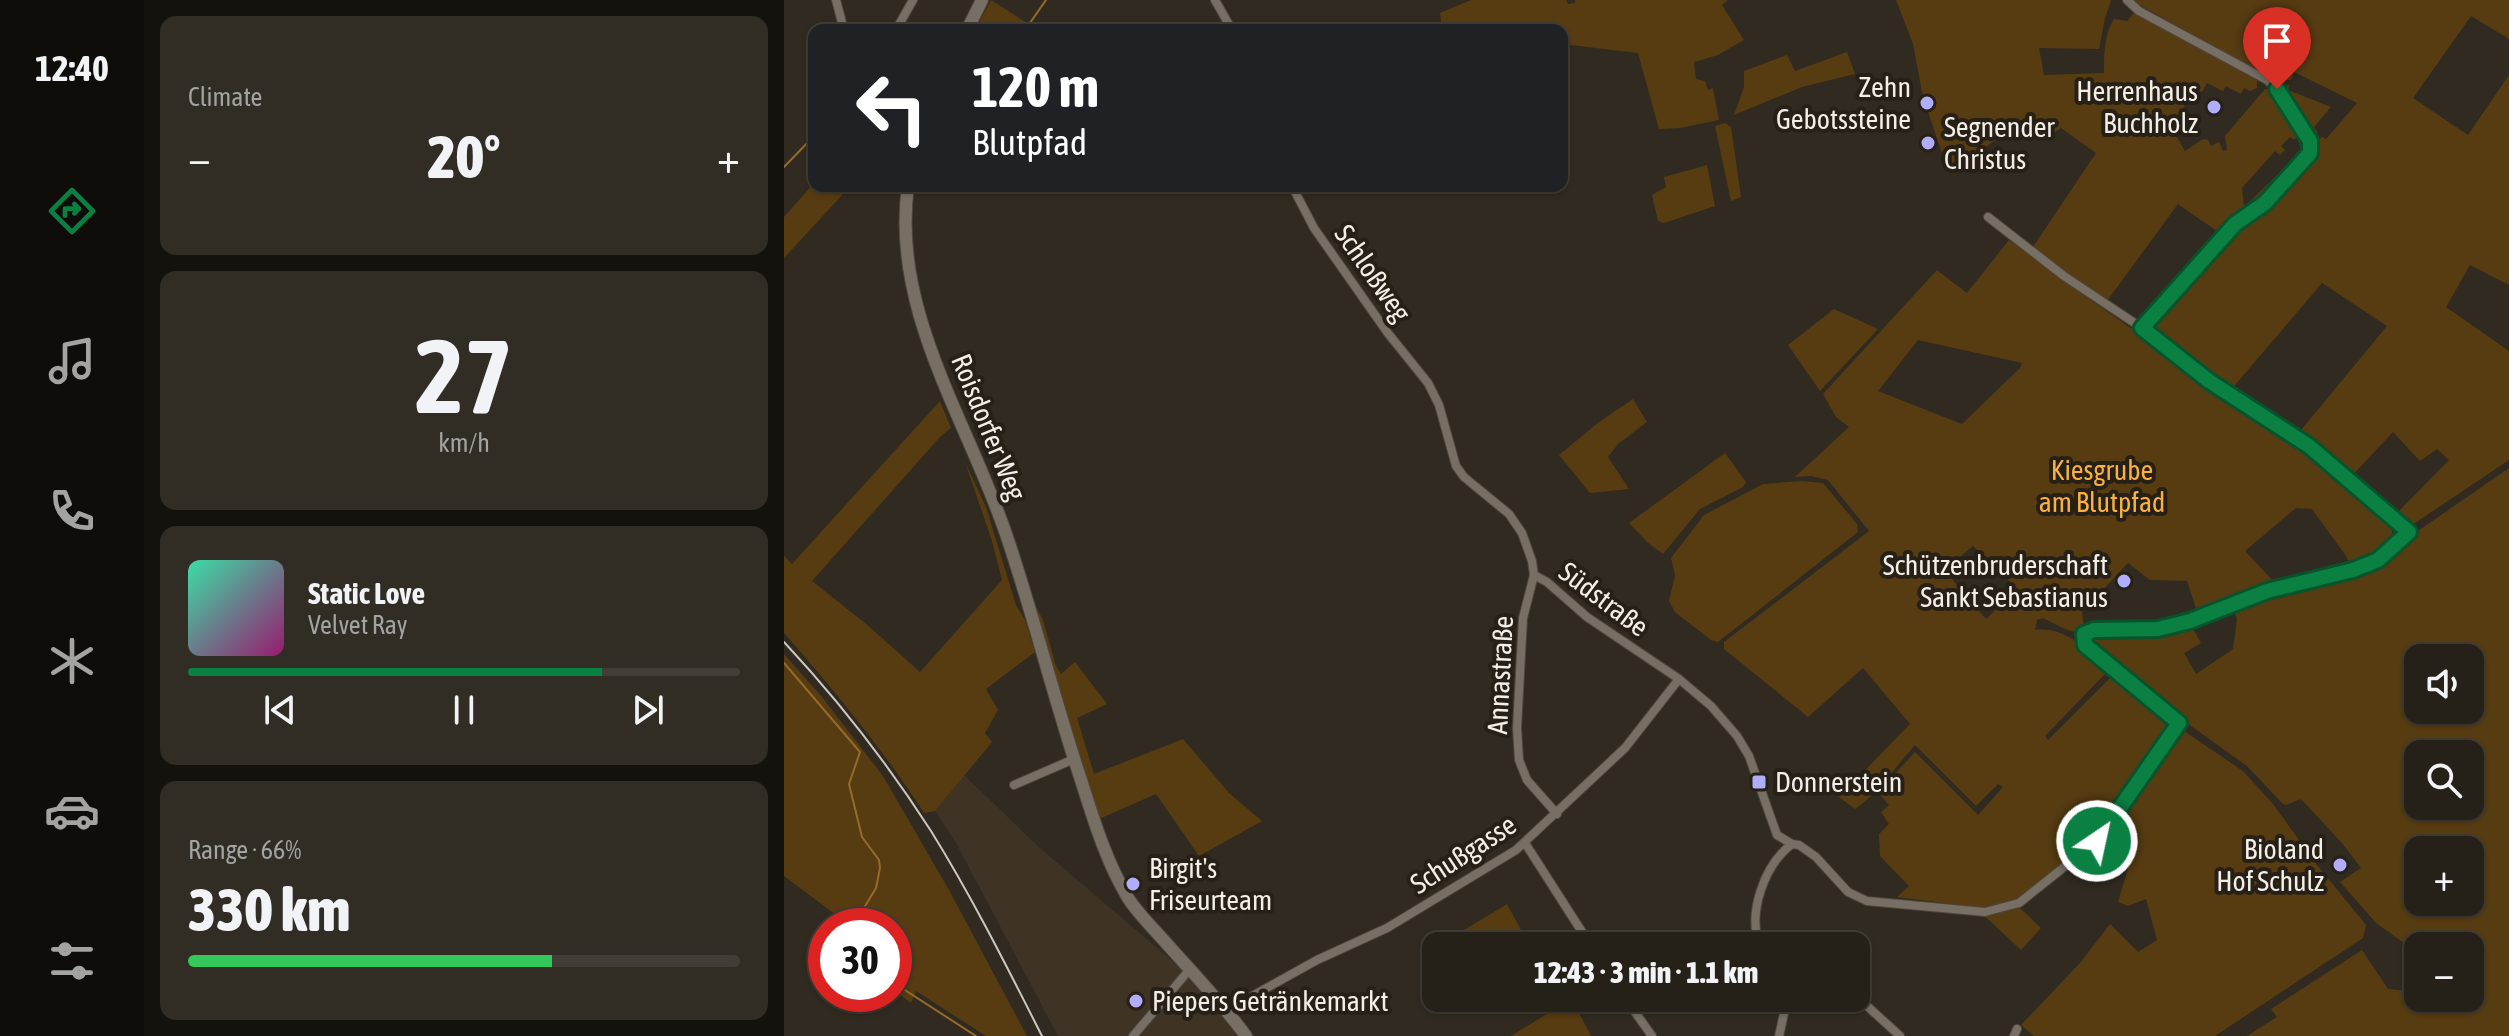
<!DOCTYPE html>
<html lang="en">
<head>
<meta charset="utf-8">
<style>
	:root { --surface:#252018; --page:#312d25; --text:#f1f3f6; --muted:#a3a3a2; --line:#423e37; --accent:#0b8043 }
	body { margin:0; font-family:"Asap Condensed",sans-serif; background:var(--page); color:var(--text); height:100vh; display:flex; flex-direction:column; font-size:30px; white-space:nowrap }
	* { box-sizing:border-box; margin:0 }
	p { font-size:26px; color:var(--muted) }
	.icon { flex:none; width:44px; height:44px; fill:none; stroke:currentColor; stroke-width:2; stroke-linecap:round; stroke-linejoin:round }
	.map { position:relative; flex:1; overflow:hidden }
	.side { display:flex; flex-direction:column; gap:16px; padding:16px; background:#14120d; width:640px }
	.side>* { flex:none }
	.banner { position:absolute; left:24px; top:24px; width:760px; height:168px; border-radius:16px; box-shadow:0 2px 6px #0004,0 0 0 2px var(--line); background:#202124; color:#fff; overflow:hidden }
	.controls { position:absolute; left:1620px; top:644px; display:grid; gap:16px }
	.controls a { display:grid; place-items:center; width:80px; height:80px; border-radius:16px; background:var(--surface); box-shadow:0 2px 6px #0004,0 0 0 2px var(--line); font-size:40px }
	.speed { position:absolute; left:24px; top:908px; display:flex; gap:16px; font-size:40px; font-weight:700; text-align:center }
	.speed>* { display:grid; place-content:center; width:104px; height:104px; border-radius:50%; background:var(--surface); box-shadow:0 2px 6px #0004,0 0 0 2px var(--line); line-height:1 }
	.speed .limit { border:12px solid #d22; background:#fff; color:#111 }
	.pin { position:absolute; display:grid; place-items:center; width:68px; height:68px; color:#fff; margin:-82px -34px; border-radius:50% 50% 50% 0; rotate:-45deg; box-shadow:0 0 8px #0007 }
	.pin .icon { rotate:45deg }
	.me { position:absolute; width:88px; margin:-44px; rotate:34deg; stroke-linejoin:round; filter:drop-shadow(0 0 6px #0008) }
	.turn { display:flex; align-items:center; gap:28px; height:168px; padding:0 32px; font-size:36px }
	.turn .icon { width:104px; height:104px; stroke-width:2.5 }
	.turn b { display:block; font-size:56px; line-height:68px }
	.big { font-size:60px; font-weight:800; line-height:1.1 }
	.side .widget { flex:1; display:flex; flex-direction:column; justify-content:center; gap:12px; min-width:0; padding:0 28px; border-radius:16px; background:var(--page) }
	.side .dial { align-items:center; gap:0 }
	.dial b { font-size:104px; line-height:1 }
	.song { display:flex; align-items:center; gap:24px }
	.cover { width:96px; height:96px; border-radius:12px; background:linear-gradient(135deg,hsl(160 70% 55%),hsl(320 70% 35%)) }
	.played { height:8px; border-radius:4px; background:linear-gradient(90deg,var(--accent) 75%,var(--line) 75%) }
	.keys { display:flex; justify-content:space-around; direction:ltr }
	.heat { display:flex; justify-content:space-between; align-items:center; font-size:44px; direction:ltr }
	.charge { height:12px; border-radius:6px; background:linear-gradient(90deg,#34c759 66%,var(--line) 0) }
	.trip { position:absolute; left:638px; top:932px; width:448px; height:80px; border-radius:16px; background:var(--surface); box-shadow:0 2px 6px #0004,0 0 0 2px var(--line); font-weight:800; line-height:80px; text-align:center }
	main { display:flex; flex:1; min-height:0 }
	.menu { display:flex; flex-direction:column; width:144px; justify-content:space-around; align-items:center; background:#0f0d0a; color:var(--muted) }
	.menu .icon { width:56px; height:56px }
	.menu .current { color:var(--accent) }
	.menu b { font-size:36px; color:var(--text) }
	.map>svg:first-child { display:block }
</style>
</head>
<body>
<main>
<nav class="menu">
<b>12:40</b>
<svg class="icon current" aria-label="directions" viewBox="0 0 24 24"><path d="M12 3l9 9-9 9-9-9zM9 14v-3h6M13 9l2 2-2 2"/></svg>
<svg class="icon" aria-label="music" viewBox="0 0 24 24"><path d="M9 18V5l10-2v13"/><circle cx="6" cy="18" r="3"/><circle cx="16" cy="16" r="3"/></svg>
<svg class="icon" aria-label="phone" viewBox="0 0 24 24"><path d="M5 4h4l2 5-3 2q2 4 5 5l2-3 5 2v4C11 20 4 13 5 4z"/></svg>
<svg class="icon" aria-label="climate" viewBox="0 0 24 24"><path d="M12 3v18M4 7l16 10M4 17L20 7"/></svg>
<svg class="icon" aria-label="car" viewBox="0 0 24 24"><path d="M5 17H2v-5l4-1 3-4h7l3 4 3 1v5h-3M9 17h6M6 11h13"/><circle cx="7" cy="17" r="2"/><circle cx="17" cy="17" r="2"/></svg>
<svg class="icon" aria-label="filters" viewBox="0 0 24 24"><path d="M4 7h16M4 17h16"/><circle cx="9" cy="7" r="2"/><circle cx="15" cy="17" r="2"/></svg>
</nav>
<section class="side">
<div class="widget"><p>Climate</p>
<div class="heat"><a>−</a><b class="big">20°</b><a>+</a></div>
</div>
<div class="widget dial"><b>27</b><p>km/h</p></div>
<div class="widget">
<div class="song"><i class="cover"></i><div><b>Static Love</b><p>Velvet Ray</p></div></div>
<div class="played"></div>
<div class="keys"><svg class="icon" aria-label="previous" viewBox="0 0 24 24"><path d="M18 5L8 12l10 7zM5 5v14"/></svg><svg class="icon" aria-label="pause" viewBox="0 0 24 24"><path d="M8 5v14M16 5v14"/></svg><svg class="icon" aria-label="next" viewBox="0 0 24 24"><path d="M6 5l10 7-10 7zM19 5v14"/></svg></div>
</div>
<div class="widget"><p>Range · 66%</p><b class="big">330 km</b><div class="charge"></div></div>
</section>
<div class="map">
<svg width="1725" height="1036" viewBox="0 0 1725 1036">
	<rect width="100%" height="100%" fill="#312a20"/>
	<!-- built -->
	<path fill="#3e3324" d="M180 775 256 848 407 977 456 1036H274L172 843 151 811Z"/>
	<!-- green -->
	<path fill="#573c12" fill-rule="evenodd" d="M207 0 243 23 238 30H191Z
		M687 0H782L784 4 791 3V0H944L938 5 960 40 934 55 910 62 912 79 921 81 924 90 929 88 935 120 896 128 875 129 854 53 778 44V30H658L656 13Z
		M1112 0H1327L1321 18 1315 49 1255 48 1260 75 1320 73C1320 55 1320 34 1330 19L1343 21 1351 12 1473 79V88L1466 91 1460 88 1457 94 1442 86 1439 91 1423 83 1418 92 1409 88 1398 111 1410 117 1406 126 1391 134 1401 151 1419 139 1424 140 1427 146 1435 142 1439 151 1443 150 1441 136 1481 89H1488L1516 133 1510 140 1506 137 1497 146 1501 150 1496 155 1491 151 1458 188 1460 207 1519 150 1515 144 1521 140V155L1476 204 1437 234 1394 204 1323 301 1284 273 1278 280 1351 331 1360 335 1425 385 1504 438 1513 435 1603 326 1538 283 1446 391 1405 362 1366 326 1447 233 1481 211 1526 161 1534 141 1538 137 1542 139 1573 103 1510 72 1507 80 1492 81 1347 0H1725V39L1687 16 1629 98 1684 135 1725 75V285L1686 265 1662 307 1725 351V460L1631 523 1607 521 1609 541 1592 558 1567 567 1562 556 1528 509 1512 508 1461 551 1492 584 1510 588 1569 577 1593 568 1621 540 1725 468V1036H1463L1493 1017 1487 1009 1578 950 1604 989 1634 992V998H1686V946H1634V953L1592 923 1556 882 1577 868 1557 842 1517 799 1502 805 1498 803 1463 766 1393 716C1346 785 1306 855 1232 899L1236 908 1257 928 1237 950 1191 907 1113 897 1125 886 1096 856 1095 834 1105 824 1097 812 1105 805 1094 792 1131 752 1194 815 1219 787 1214 784 1192 806 1131 745C1114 764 1090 797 1071 809L1055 797 1126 724 1079 668 1024 717 940 649V642L1085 531 1044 480 1027 476 1011 477 1065 427 1052 417 1039 394 1153 270 1183 293 1225 240 1274 276 1279 269 1249 247 1312 153 1277 128 1261 138 1240 122 1164 171 1139 97 1129 44ZM1134 340 1238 363 1236 368 1178 424 1094 391ZM1609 432 1636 461 1653 449 1665 460 1611 515 1565 479ZM1189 546 1234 589 1202 619 1160 570ZM1344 563 1366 580 1403 581 1413 611 1443 597 1453 619 1449 649 1412 674 1400 653 1417 643 1408 627 1373 634 1309 635 1305 642 1334 670 1264 740 1261 736 1322 673 1321 667C1300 648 1281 626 1251 630L1253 620 1259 618 1281 629 1295 633 1300 627 1298 612ZM1634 658H1686V710H1634ZM1634 754H1686V806H1634ZM1634 850H1686V902H1634Z
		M1063 52 1071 74 1018 87 950 115 960 87V71L1003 55 1011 71Z
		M1498 85H1505L1504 90 1547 107 1530 127 1534 133 1531 135 1525 131 1496 88Z
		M941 123 947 127 957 197 947 201 931 126Z
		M923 165 931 206 880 223 874 221 868 195 882 187 880 177Z
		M30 183V186H53L60 193 0 258V217Z
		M1050 309 1094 329 1036 391 1004 345Z
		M849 399 863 422 834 444 824 457 845 489 806 493 775 455 815 422Z
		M156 401 167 428 156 437 28 581 81 623 136 672 218 580 208 541 181 462 202 507 232 605 241 620 251 652 202 689 214 710 201 733 208 742 151 811 140 813C99 749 50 690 0 633V556L8 564Z
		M941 453 962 482 959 487 916 509 879 554 863 542 845 523Z
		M1018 481 1039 483 1073 524 1074 532 934 642 927 640 891 612 885 601 891 575 887 558 920 515 979 484Z
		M248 599 259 620 272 666 277 674 291 662 323 704 293 718 310 774 399 739 445 793 478 821 415 856 372 794 315 819 254 629Z
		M0 654 38 697 99 776 165 890 243 1036H202L132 991 127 1003 110 990V926H58L56 918 0 876Z
		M1400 731 1459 771 1489 804 1533 865 1582 925 1579 938 1431 1036H1250L1237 1025 1296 963 1326 924 1354 952 1373 940 1362 899 1344 906 1334 902C1343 871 1356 843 1335 815L1394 732Z
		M723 904 744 943 739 946H670L665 939Z
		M789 998H803L806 1003 794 1011 807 1036H727Z"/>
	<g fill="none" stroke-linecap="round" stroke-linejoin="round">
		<!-- stream -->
		<path stroke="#956b2a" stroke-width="2" d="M241 30 262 0
			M0 167 30 136
			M0 663 76 752 65 784 78 837 95 860 96 868 92 888 69 926
			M110 983 192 1036"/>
		<defs>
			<path id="street" d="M52 0 60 30
				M431 0 448 30
				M1343 0 1355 11 1483 80 1497 94 1527 145 1526 153 1520 162 1476 208 1451 224 1358 328
				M112 30 129 0
				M508 186 530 228 603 332 644 383 655 405 672 466 680 477 725 514 738 533 748 561 750 575 739 618 733 728 735 760 743 780 773 814
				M750 575 763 582 803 617 895 679 927 706 953 736 965 756 993 835 1008 844 1015 845 1032 857 1064 892 1083 901 1201 912 1235 903 1313 841 1395 723 1301 645 1300 634 1310 630 1374 629 1406 621 1483 591 1569 570 1594 560 1625 532 1525 446 1425 381 1358 328 1280 276 1204 217
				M230 785 290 759
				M741 843 807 946
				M976 946C963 914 980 865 1008 844
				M1072 996 1116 1036
				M841 998 868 1036
				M443 1010 533 960 603 928 732 850 841 748 895 679
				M349 1036 406 969
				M995 1036 1001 1009 999 998
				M1230 1036 1233 1029"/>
			<path id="secondary" d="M183 30 198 0
				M124 186C106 313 188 427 225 543 251 621 271 702 297 780 310 821 322 861 344 898 355 915 370 929 383 944 410 974 438 1003 462 1036"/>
		</defs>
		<!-- street casing -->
		<use href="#street" stroke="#4d473f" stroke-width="10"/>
		<!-- secondary casing -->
		<use href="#secondary" stroke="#4d473f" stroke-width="14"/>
		<!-- street -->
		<use href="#street" stroke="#786f64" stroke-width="8"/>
		<!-- secondary -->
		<use href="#secondary" stroke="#786f64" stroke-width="12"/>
		<!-- tram -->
		<path stroke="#ccc8c0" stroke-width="2" d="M0 642C54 700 104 764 147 831 188 897 223 967 258 1036"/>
	</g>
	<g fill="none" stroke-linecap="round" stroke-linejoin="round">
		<defs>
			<path id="route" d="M1313 841 1395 723 1301 645 1300 634 1310 630 1374 629 1406 621 1483 591 1569 570 1594 560 1625 532 1525 446 1425 381 1358 328 1451 224 1481 203 1526 153V141L1493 89"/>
		</defs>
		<!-- route casing -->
		<use href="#route" stroke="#07532c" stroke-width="20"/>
		<!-- route -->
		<use href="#route" stroke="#0b8043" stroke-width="14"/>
	</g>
	<!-- markers -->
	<g fill="#b0aefa" stroke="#272017" stroke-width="3">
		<circle cx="1143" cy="103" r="8"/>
		<circle cx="1430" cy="107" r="8"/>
		<circle cx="1144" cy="143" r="8"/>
		<circle cx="1340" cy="581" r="8"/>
		<rect x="967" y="774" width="16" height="16" rx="4"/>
		<circle cx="1556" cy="865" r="8"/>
		<circle cx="349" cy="884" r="8"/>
		<circle cx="352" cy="1001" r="8"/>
	</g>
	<g text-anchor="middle" stroke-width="8" stroke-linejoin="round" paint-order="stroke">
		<!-- poi labels -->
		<g font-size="28" fill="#f3efe8" stroke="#272017" text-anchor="end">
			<text x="1127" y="97">Zehn<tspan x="1127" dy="32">Gebotssteine</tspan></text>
			<text x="1414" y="101">Herrenhaus<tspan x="1414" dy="32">Buchholz</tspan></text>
			<text x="1160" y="137" text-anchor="start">Segnender<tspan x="1160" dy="32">Christus</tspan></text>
			<text x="1324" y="575">Schützenbruderschaft<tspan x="1324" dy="32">Sankt Sebastianus</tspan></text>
			<text x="991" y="792" text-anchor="start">Donnerstein</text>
			<text x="1540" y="859">Bioland<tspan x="1540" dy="32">Hof Schulz</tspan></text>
			<text x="365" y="878" text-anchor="start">Birgit's<tspan x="365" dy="32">Friseurteam</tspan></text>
			<text x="368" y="1011" text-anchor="start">Piepers Getränkemarkt</text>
		</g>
		<!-- street labels -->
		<g font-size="28" fill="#f3efe8" stroke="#272017">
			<text transform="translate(589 273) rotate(55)" y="10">Schloßweg</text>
			<text transform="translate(205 427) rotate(68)" y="10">Roisdorfer Weg</text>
			<text transform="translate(820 599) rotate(37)" y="10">Südstraße</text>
			<text transform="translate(716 675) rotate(-87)" y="10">Annastraße</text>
			<text transform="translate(679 854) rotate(-33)" y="10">Schußgasse</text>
		</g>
		<!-- park labels -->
		<g font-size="28" fill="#fab23d" stroke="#272017">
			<text x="1318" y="480">Kiesgrube<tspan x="1318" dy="32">am Blutpfad</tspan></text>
		</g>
	</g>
</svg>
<div class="controls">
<a><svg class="icon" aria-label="sound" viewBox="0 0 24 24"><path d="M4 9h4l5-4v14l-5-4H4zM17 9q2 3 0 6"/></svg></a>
<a><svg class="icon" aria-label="search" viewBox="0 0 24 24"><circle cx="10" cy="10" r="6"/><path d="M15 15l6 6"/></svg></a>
<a>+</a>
<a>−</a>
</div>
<div class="speed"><div class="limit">30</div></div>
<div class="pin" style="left:1493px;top:89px;background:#d93025"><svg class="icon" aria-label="arrive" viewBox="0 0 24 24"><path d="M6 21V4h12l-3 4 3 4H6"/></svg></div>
<svg class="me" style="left:1313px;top:841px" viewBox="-20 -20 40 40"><circle r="17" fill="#0b8043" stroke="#fff" stroke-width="3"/><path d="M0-11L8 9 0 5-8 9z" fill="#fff"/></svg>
<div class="trip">12:43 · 3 min · 1.1 km</div>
<div class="banner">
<div class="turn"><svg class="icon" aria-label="left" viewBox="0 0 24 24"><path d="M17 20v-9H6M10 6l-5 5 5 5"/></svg><div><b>120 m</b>Blutpfad</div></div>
</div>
</div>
</main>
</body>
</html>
